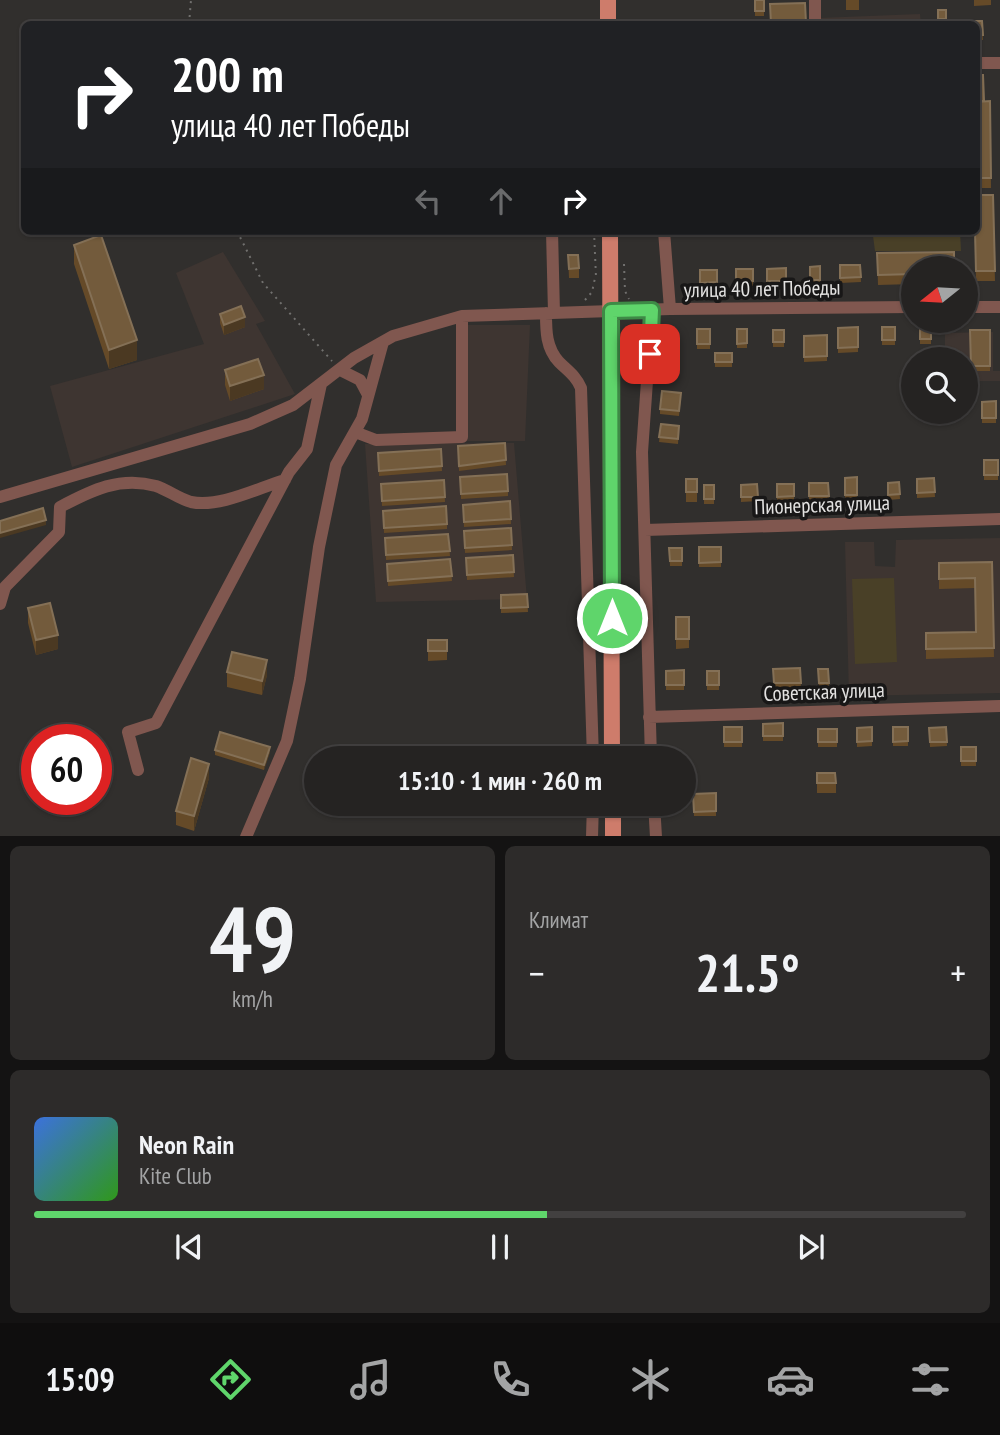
<!DOCTYPE html>
<html lang="ru">
<head>
<meta charset="utf-8">
<style>
	:root { --surface:#252322; --page:#2d2b2a; --text:#f1f3f6; --muted:#a3a4a5; --line:#424040; --accent:#5fd56b }
	body { margin:0; font-family:"PT Sans Narrow",sans-serif; background:var(--page); color:var(--text); height:100vh; display:flex; flex-direction:column; font-size:26px; white-space:nowrap }
	* { box-sizing:border-box; margin:0 }
	p { font-size:23px; color:var(--muted) }
	.icon { flex:none; width:38px; height:38px; fill:none; stroke:currentColor; stroke-width:2; stroke-linecap:round; stroke-linejoin:round }
	.map { position:relative; height:836px; overflow:hidden }
	.drawer { display:flex; flex-direction:column; gap:10px; padding:10px; background:#141313; flex:1 }
	.drawer>* { flex:none }
	.banner { position:absolute; left:21px; top:21px; width:959px; height:214px; border-radius:10px; box-shadow:0 2px 5px #0004,0 0 0 2px var(--line); background:#202124; color:#fff; overflow:hidden }
	.needle { width:46px; rotate:252deg }
	.buttons { position:absolute; left:901px; top:256px; display:grid; gap:14px }
	.buttons a { display:grid; place-items:center; width:77px; height:77px; border-radius:50%; background:var(--surface); box-shadow:0 2px 5px #0004,0 0 0 2px var(--line); font-size:35px }
	.speed { position:absolute; left:21px; top:724px; display:flex; gap:14px; font-size:35px; font-weight:700; text-align:center }
	.speed>* { display:grid; place-content:center; width:91px; height:91px; border-radius:50%; background:var(--surface); box-shadow:0 2px 5px #0004,0 0 0 2px var(--line); line-height:1 }
	.speed .limit { border:10px solid #d22; background:#fff; color:#111 }
	.pin { position:absolute; display:grid; place-items:center; width:60px; height:60px; color:#fff; margin:-30px; border-radius:14px; box-shadow:0 4px 10px #0006 }
	.me { position:absolute; width:77px; margin:-38px; rotate:0deg; stroke-linejoin:round; filter:drop-shadow(0 0 5px #0008) }
	.turn { display:flex; align-items:center; gap:24px; height:147px; padding:0 35px; font-size:32px }
	.turn .icon { width:91px; height:91px; stroke-width:2.5 }
	.turn b { display:block; font-size:49px; line-height:60px }
	.lanes { display:flex; align-items:center; height:66px; padding:0 35px; background:#0003; justify-content:center; gap:35px; direction:ltr }
	.lanes .off { opacity:.35 }
	.big { font-size:52px; font-weight:700; line-height:1.1 }
	.drawer .tile { flex:1; display:flex; flex-direction:column; justify-content:center; gap:10px; min-width:0; padding:0 24px; border-radius:10px; background:var(--page) }
	.drawer .dial { align-items:center; gap:0 }
	.dial b { font-size:91px; line-height:1 }
	.song { display:flex; align-items:center; gap:21px }
	.cover { width:84px; height:84px; border-radius:10px; background:linear-gradient(135deg,hsl(220 70% 55%),hsl(110 70% 35%)) }
	.played { height:7px; border-radius:4px; background:linear-gradient(90deg,var(--accent) 55%,var(--line) 55%) }
	.keys { display:flex; justify-content:space-around; direction:ltr }
	.heat { display:flex; justify-content:space-between; align-items:center; font-size:38px; direction:ltr }
	.drawer .tiles { flex:1; display:grid; gap:10px; grid-template-columns:1fr 1fr }
	.tile:last-child { grid-column:span 2 }
	.trip { position:absolute; left:304px; top:746px; width:392px; height:70px; border-radius:35px; background:var(--surface); box-shadow:0 2px 5px #0004,0 0 0 2px var(--line); font-weight:700; line-height:70px; text-align:center }
	.tab-bar { display:flex; height:112px; justify-content:space-around; align-items:center; background:#0f0e0e; color:var(--muted) }
	.tab-bar .icon { width:49px; height:49px }
	.tab-bar .on { color:var(--accent) }
	.tab-bar b { font-size:32px; color:var(--text) }
	.map>svg:first-child { display:block }
</style>
</head>
<body>
<div class="map">
<svg width="1000" height="837" viewBox="0 0 1000 837">
	<rect width="100%" height="100%" fill="#312f2d"/>
	<!-- built -->
	<path fill="#3e3531" d="M920 14 921 24H819V18Z
		M223 252 265 321 256 324 295 394 72 467 50 386 204 344 176 273Z
		M468 325H530L525 441H466Z
		M993 332V371H1000V381H966V359H945V333Z
		M514 443 527 599 376 602 365 444Z
		M1000 538V693L849 696 845 542H874L875 566 895 567 896 540Z"/>
	<!-- green -->
	<path fill="#494027" d="M900 231H960L961 251H875L873 236 900 234Z
		M894 578 897 662 855 664 852 579Z"/>
	<g fill="none" stroke-linecap="round" stroke-linejoin="round">
		<!-- path -->
		<path stroke="#71706e" stroke-width="2" stroke-dasharray="2 5" stroke-linecap="butt" d="M189 24 191 0
			M237 231 263 283 332 361
			M594 231 596 277
			M624 264 625 291 629 299
			M585 300 592 292 595 278"/>
		<!-- minor -->
		<path stroke="#80574f" stroke-width="12" d="M815 24V0
			M976 63H1000
			M552 231 554 313
			M664 231 670 309
			M966 307H1000
			M546 313C546 331 546 348 559 362 568 371 576 376 581 388L593 758
			M340 370 360 380 368 395
			M355 432 376 440 462 437V316
			M0 497 250 424 293 405 354 358 393 336 462 316 670 309 914 307
			M645 530 1000 519
			M0 604 5 587 59 532 60 507C92 490 120 476 156 486 168 490 179 499 191 502 220 508 258 488 285 480
			M649 717 1000 706
			M651 758 642 452 652 310
			M138 770 128 732 156 723 289 472 307 449 321 384
			M654 803 656 837
			M246 837 287 741 300 679 319 547 336 465 362 419 383 342
			M592 837 593 803"/>
		<!-- major -->
		<path stroke="#ce7c6b" stroke-width="16" d="M608 0V24
			M610 231 612 758
			M613 803V837"/>
	</g>
	<!-- wall -->
	<path fill="#654a28" d="M755 0H764V16H755Z
		M846 0H859V10H846Z
		M974 0H991V5L974 6Z
		M938 10H946V24H938Z
		M982 21 983 40H976V24Z
		M976 75 984 102 990 101 991 188H976Z
		M993 195 995 281H976L975 231Z
		M74 245 137 360 109 369 74 264Z
		M877 253 914 268V284L878 285Z
		M568 255 579 268V278H569Z
		M840 265H860L861 282 840 283Z
		M820 266V285H810V267Z
		M786 268V286H767V269Z
		M736 269H753V286H736Z
		M700 270H717V287H700Z
		M220 314 245 327 224 335 220 323Z
		M931 326V344H920V327Z
		M858 327V352L838 353V328Z
		M882 327H895V345H882Z
		M697 329H710V349H697Z
		M737 329H747V348H737Z
		M773 330H784V347H773Z
		M970 330H990V371H971Z
		M827 335V361L804 362V336Z
		M715 353H732V367H715Z
		M225 370 264 389 230 401 225 385Z
		M681 398 679 416 660 414V409Z
		M996 401V423H982V402Z
		M661 424 679 426 678 444 659 442Z
		M505 443 506 465 459 471 458 446Z
		M441 449 442 471 379 476 378 453Z
		M984 460H998V480H984Z
		M460 477 508 491V496L461 499Z
		M857 477V500H845V478Z
		M934 478 935 497 917 498V479Z
		M686 479H697V502H686Z
		M444 480 445 502 382 506 381 484Z
		M899 482 900 499 888 500V483Z
		M809 483H828L829 501H809Z
		M757 484 758 501 741 502V485Z
		M777 484H794V501L777 502Z
		M704 485H714V504H704Z
		M510 501 511 524 464 527 463 505Z
		M383 511 447 524V529L384 533Z
		M511 528 512 550 465 553 464 531Z
		M448 534 450 556 386 560 385 538Z
		M699 547H721V567H699Z
		M669 548H682V566H670Z
		M513 555 514 577 467 580 466 558Z
		M450 559 452 581 388 586 387 564Z
		M992 562 994 657 926 659V633L976 632 975 588 939 589V563Z
		M527 594 528 612 501 613V595Z
		M28 608 58 649 36 655 28 623Z
		M676 617H689V648L676 649Z
		M428 640H447V660L428 661Z
		M800 668 801 687 774 688 773 669Z
		M818 669H828L829 687 819 688Z
		M684 670V690H666V671Z
		M707 671H719V690H707Z
		M227 672 267 675 262 695 227 687Z
		M783 723V741H763V724Z
		M724 727H742V747H724Z
		M872 727V746L857 747V728Z
		M893 727H908V746H893Z
		M946 727 947 746 930 747 929 728Z
		M818 729H837V747H818Z
		M961 747H976V766H961Z
		M215 750 270 752 264 770 215 755Z
		M817 773 836 783V793H817Z
		M209 778 194 831 176 825V811Z
		M716 793V816H694L693 794Z"/>
	<!-- shaded-wall -->
	<path fill="#4b3922" d="M245 317V327L224 335V325Z
		M137 340V360L109 369V350Z
		M264 375V389L230 401V386Z
		M46 520V525L0 538V533Z
		M58 635V649L36 655V640Z
		M267 660V675L262 695V681Z
		M270 747V752L264 770V765Z
		M209 764V778L194 831V816Z"/>
	<!-- building -->
	<path fill="#735b3c" stroke="#847056" stroke-width="2" d="M755 0H764V11H755Z
		M805 3 806 23 771 24 770 4Z
		M938 10H946V19H938Z
		M968 21H982L983 35H976V24H968Z
		M976 75H983L984 101H976Z
		M990 101 991 178H976V102Z
		M976 195H993L995 271H976L975 231H976Z
		M101 235 137 340 109 350 74 245Z
		M954 252V268H914V274L878 275 877 253Z
		M568 255H578L579 268 569 269Z
		M840 265H860L861 277 840 278Z
		M820 266V280H810V267Z
		M786 268V281H767V269Z
		M736 269H753V281H736Z
		M700 270H717V282L700 283Z
		M241 306 245 317 224 325 220 314Z
		M931 326V339H920V327Z
		M858 327V347L838 348V328Z
		M882 327H895V340H882Z
		M697 329H710V344H697Z
		M737 329H747V343L737 344Z
		M773 330H784V342H773Z
		M970 330H990V366H971Z
		M827 335V356L804 357V336Z
		M715 353H732V362H715Z
		M258 359 264 375 230 386 225 370Z
		M662 391 681 393 679 411 660 409Z
		M996 401V418H982V402Z
		M661 424 679 426 678 439 659 437Z
		M505 443 506 460 459 466 458 446Z
		M441 449 442 466 379 471 378 453Z
		M984 460H998V475H984Z
		M507 474 508 491 461 494 460 477Z
		M857 477V495H845V478Z
		M934 478 935 492 917 493V479Z
		M686 479H697V492H686Z
		M444 480 445 497 382 501 381 484Z
		M899 482 900 494 888 495V483Z
		M809 483H828L829 496H809Z
		M757 484 758 497H741V485Z
		M777 484H794V496L777 497Z
		M704 485H714V499H704Z
		M510 501 511 519 464 522 463 505Z
		M446 506 447 524 384 528 383 511Z
		M43 508 46 520 0 533V521Z
		M511 528 512 545 465 548 464 531Z
		M448 534 450 551 386 555 385 538Z
		M699 547H721V562L699 563Z
		M669 548H682V561H670Z
		M513 555 514 572 467 575 466 558Z
		M450 559 452 576 388 581 387 564Z
		M992 562 994 648 926 649V633L976 632 975 578 939 579V563Z
		M527 594 528 607 501 608V595Z
		M50 603 58 635 36 640 28 608Z
		M676 617H689V639H676Z
		M428 640H447V651H428Z
		M232 652 267 660 262 681 227 672Z
		M800 668 801 683H774L773 669Z
		M818 669H828L829 683H819Z
		M684 670V685H666V671Z
		M707 671H719V685H707Z
		M783 723V736H763V724Z
		M724 727H742V742H724Z
		M872 727V741L857 742V728Z
		M893 727H908V741L893 742Z
		M946 727 947 742H930L929 728Z
		M818 729H837V742H818Z
		M220 732 270 747 264 765 215 750Z
		M961 747H976V761H961Z
		M191 758 209 764 194 816 176 811Z
		M817 773H835L836 783H817Z
		M716 793V811L694 812 693 794Z"/>
	<g fill="none" stroke-linecap="round" stroke-linejoin="round">
		<defs>
			<path id="route" d="M612 618 611 311 652 310 650 354"/>
		</defs>
		<!-- route casing -->
		<use href="#route" stroke="#3e8a46" stroke-width="18"/>
		<!-- route -->
		<use href="#route" stroke="#5fd56b" stroke-width="12"/>
	</g>
	<g text-anchor="middle" stroke-width="7" stroke-linejoin="round" paint-order="stroke">
		<!-- street labels -->
		<g font-size="21" fill="#e3e2e1" stroke="#181717">
			<text transform="translate(762 289) rotate(-1)" y="7">улица 40 лет Победы</text>
			<text transform="translate(822 505) rotate(-2)" y="7">Пионерская улица</text>
			<text transform="translate(824 692) rotate(-2)" y="7">Советская улица</text>
		</g>
	</g>
</svg>
<div class="buttons">
<a><svg class="needle" viewBox="-14 -14 28 28"><path d="M0-13l5 13h-10z" fill="#e53935"/><path d="M0 13l5-13h-10z" fill="#a3a4a5"/></svg></a>
<a><svg class="icon" aria-label="search" viewBox="0 0 24 24"><circle cx="10" cy="10" r="6"/><path d="M15 15l6 6"/></svg></a>
</div>
<div class="speed"><div class="limit">60</div></div>
<div class="pin" style="left:650px;top:354px;background:#d93025"><svg class="icon" aria-label="arrive" viewBox="0 0 24 24"><path d="M6 21V4h12l-3 4 3 4H6"/></svg></div>
<svg class="me" style="left:612px;top:618px" viewBox="-20 -20 40 40"><circle r="17" fill="#5fd56b" stroke="#fff" stroke-width="3"/><path d="M0-11L8 9 0 5-8 9z" fill="#fff"/></svg>
<div class="trip">15:10 · 1 мин · 260 m</div>
<div class="banner">
<div class="turn"><svg class="icon" aria-label="right" viewBox="0 0 24 24"><path d="M7 20v-9h11M14 6l5 5-5 5"/></svg><div><b>200 m</b>улица 40 лет Победы</div></div>
<div class="lanes"><svg class="icon off" aria-label="left" viewBox="0 0 24 24"><path d="M17 20v-9H6M10 6l-5 5 5 5"/></svg><svg class="icon off" aria-label="ahead" viewBox="0 0 24 24"><path d="M12 20V5M6 11l6-6 6 6"/></svg><svg class="icon" aria-label="right" viewBox="0 0 24 24"><path d="M7 20v-9h11M14 6l5 5-5 5"/></svg></div>
</div>
</div>
<section class="drawer">
<div class="tiles">
<div class="tile dial"><b>49</b><p>km/h</p></div>
<div class="tile"><p>Климат</p>
<div class="heat"><a>−</a><b class="big">21.5°</b><a>+</a></div>
</div>
<div class="tile">
<div class="song"><i class="cover"></i><div><b>Neon Rain</b><p>Kite Club</p></div></div>
<div class="played"></div>
<div class="keys"><svg class="icon" aria-label="previous" viewBox="0 0 24 24"><path d="M18 5L8 12l10 7zM5 5v14"/></svg><svg class="icon" aria-label="pause" viewBox="0 0 24 24"><path d="M8 5v14M16 5v14"/></svg><svg class="icon" aria-label="next" viewBox="0 0 24 24"><path d="M6 5l10 7-10 7zM19 5v14"/></svg></div>
</div>
</div>
</section>
<nav class="tab-bar">
<b>15:09</b>
<svg class="icon on" aria-label="directions" viewBox="0 0 24 24"><path d="M12 3l9 9-9 9-9-9zM9 14v-3h6M13 9l2 2-2 2"/></svg>
<svg class="icon" aria-label="music" viewBox="0 0 24 24"><path d="M9 18V5l10-2v13"/><circle cx="6" cy="18" r="3"/><circle cx="16" cy="16" r="3"/></svg>
<svg class="icon" aria-label="phone" viewBox="0 0 24 24"><path d="M5 4h4l2 5-3 2q2 4 5 5l2-3 5 2v4C11 20 4 13 5 4z"/></svg>
<svg class="icon" aria-label="climate" viewBox="0 0 24 24"><path d="M12 3v18M4 7l16 10M4 17L20 7"/></svg>
<svg class="icon" aria-label="car" viewBox="0 0 24 24"><path d="M5 17H2v-5l4-1 3-4h7l3 4 3 1v5h-3M9 17h6M6 11h13"/><circle cx="7" cy="17" r="2"/><circle cx="17" cy="17" r="2"/></svg>
<svg class="icon" aria-label="filters" viewBox="0 0 24 24"><path d="M4 7h16M4 17h16"/><circle cx="9" cy="7" r="2"/><circle cx="15" cy="17" r="2"/></svg>
</nav>
</body>
</html>
